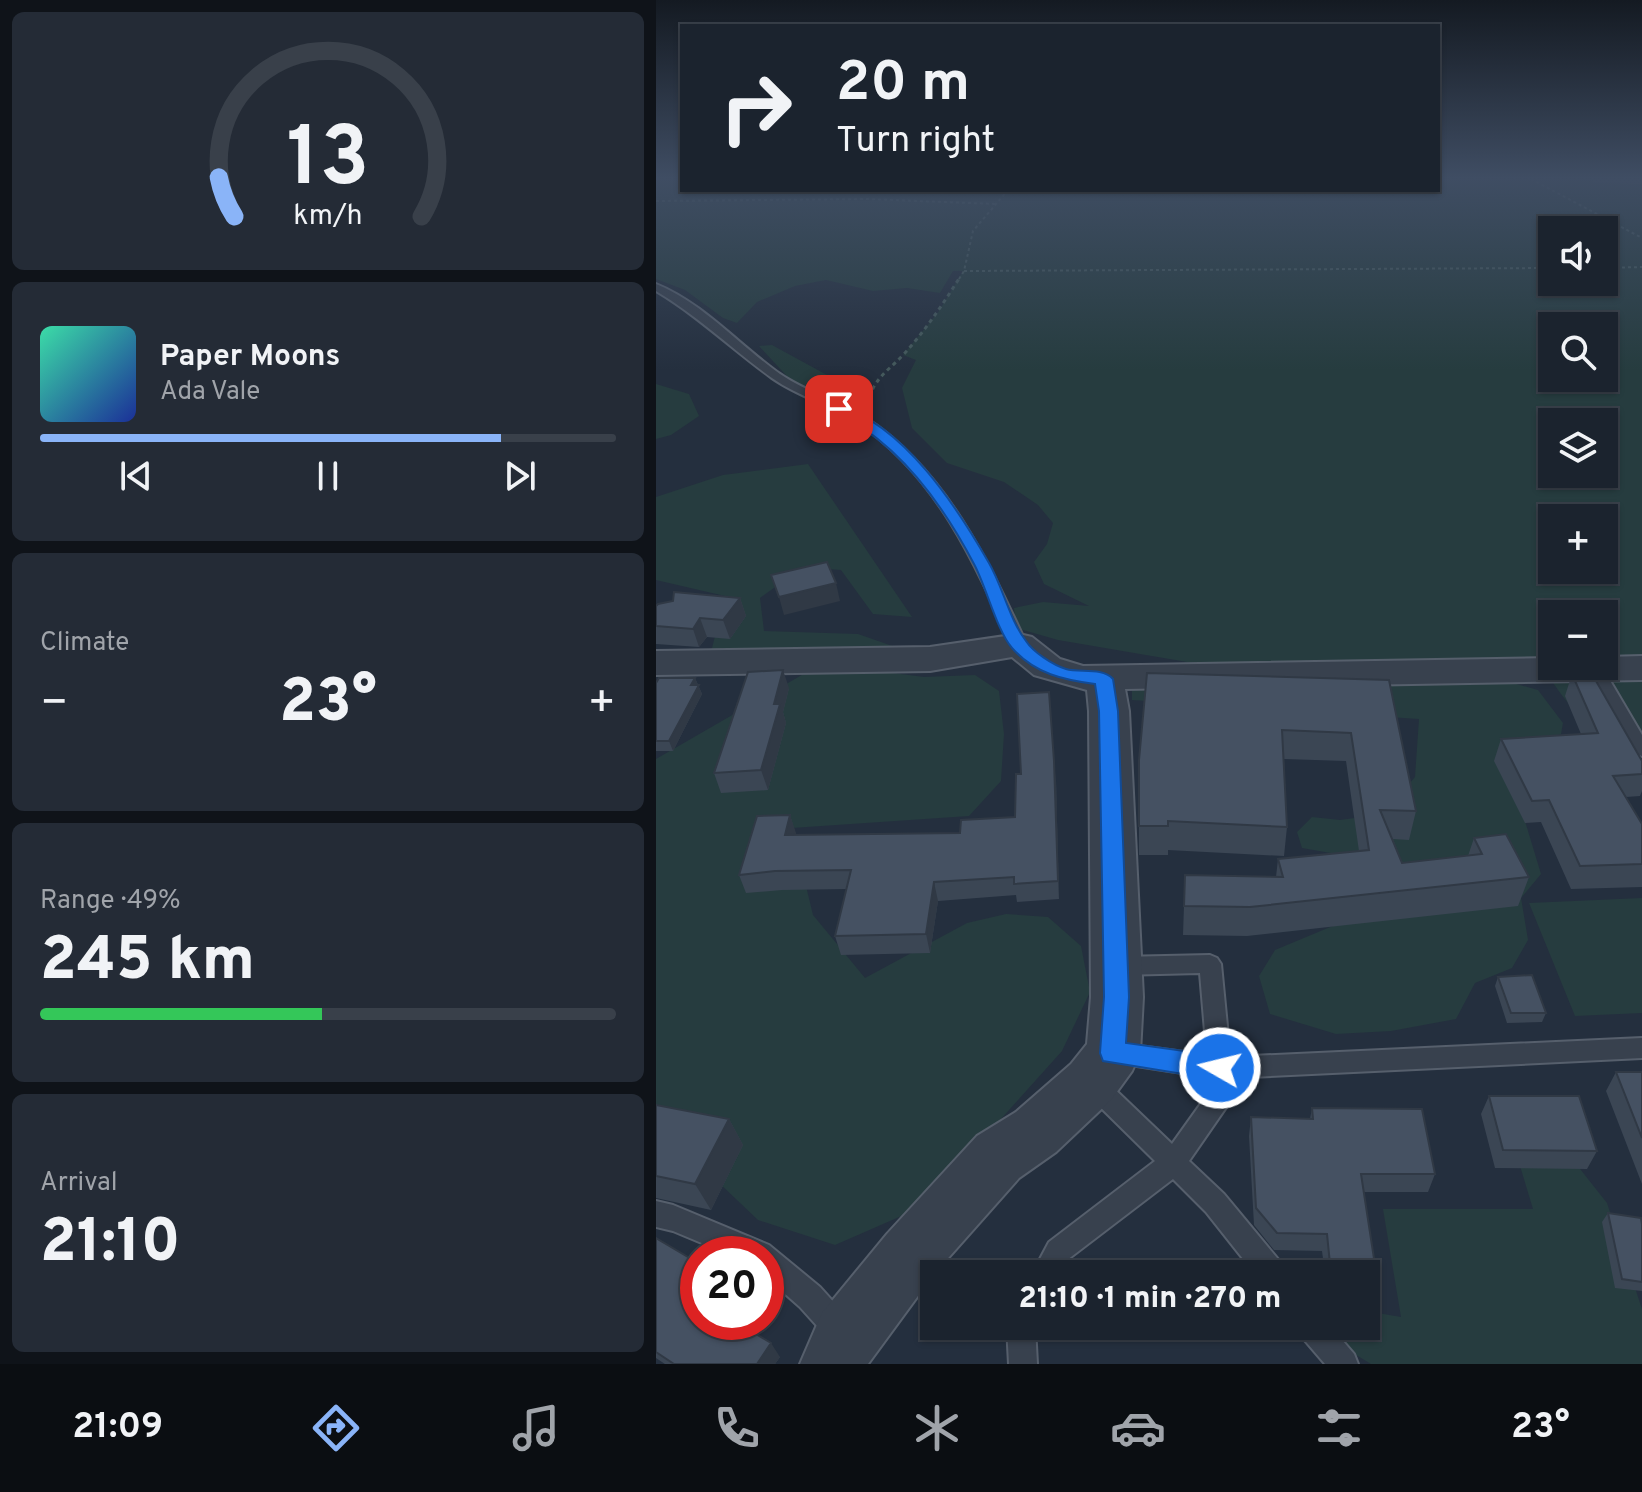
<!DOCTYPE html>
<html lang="en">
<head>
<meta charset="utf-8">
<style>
	:root { --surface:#1b232e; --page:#242b36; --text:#f1f3f6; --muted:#a0a4aa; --line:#39404a; --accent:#8ab4f8 }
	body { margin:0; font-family:Overpass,sans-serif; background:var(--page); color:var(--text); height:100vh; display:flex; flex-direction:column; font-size:30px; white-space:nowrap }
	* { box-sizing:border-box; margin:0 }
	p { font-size:26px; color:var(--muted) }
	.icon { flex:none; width:44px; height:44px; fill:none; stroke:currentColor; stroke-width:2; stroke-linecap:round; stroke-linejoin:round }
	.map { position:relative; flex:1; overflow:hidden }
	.side { display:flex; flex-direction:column; gap:12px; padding:12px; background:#0f1319; width:656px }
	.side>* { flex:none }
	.banner { position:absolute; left:24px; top:24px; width:760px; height:168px; border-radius:0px; box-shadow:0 2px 6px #0004,0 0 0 2px var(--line); background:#1b232e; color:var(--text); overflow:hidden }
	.tools { position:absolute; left:882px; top:216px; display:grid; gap:16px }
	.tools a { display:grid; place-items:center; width:80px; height:80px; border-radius:0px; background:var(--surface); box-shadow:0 2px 6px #0004,0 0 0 2px var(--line); font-size:40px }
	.speed { position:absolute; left:24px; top:1236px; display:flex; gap:16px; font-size:40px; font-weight:700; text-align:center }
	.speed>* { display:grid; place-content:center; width:104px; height:104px; border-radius:50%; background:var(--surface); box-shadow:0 2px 6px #0004,0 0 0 2px var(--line); line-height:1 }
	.speed .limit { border:12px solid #d22; background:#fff; color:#111 }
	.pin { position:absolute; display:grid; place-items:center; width:68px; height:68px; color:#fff; margin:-34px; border-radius:16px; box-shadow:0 4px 12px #0006 }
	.me { position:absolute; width:88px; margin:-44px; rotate:278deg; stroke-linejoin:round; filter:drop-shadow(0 0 6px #0008) }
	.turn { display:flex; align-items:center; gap:28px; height:168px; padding:0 24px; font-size:36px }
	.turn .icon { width:104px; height:104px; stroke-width:2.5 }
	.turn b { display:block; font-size:56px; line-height:68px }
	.big { font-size:60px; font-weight:800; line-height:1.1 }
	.side .widget { flex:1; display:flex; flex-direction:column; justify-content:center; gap:12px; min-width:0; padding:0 28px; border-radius:12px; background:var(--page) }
	.side .dial { align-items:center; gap:0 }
	.dial svg { height:208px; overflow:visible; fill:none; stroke:var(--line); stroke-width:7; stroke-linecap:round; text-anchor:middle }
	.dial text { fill:var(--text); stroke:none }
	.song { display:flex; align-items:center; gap:24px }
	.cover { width:96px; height:96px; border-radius:12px; background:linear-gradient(135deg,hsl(160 70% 55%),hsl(230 70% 35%)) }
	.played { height:8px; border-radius:4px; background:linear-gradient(90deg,var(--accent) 80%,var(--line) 80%) }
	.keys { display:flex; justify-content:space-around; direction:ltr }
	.heat { display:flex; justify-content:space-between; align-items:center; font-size:44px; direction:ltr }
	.charge { height:12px; border-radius:6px; background:linear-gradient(90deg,#34c759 49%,var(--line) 0) }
	.trip { position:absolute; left:264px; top:1260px; width:460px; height:80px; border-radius:0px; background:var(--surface); box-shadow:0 2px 6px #0004,0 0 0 2px var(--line); font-weight:800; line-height:80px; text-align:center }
	.dock { display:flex; height:128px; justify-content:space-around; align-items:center; background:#0b0e12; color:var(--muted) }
	.dock .icon { width:56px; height:56px }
	.dock .selected { color:var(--accent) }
	.dock b { font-size:36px; color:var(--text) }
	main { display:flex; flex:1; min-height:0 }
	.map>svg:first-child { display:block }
</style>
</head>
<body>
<main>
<section class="side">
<div class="widget dial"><svg viewBox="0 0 100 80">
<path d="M14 69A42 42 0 1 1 86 69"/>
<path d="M14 69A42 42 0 0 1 8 54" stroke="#8ab4f8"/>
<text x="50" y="56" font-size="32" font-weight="700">13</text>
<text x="50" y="72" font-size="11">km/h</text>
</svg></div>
<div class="widget">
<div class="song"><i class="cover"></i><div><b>Paper Moons</b><p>Ada Vale</p></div></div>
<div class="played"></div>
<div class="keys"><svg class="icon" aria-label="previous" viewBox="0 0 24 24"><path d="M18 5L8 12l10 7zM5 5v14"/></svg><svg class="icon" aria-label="pause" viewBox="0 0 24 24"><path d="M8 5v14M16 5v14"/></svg><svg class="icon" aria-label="next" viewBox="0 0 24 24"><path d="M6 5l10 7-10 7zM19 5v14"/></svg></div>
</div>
<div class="widget"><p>Climate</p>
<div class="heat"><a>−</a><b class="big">23°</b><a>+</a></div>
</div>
<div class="widget"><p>Range · 49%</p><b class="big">245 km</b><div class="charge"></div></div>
<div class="widget"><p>Arrival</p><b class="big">21:10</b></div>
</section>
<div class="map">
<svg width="986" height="1364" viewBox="0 0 986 1364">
	<rect width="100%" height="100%" fill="#242f3e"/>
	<!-- green -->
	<path fill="#263c3f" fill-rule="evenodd" d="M0 179H26V190H782V179H986V671L578 670 402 640 360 628 358 608 387 602 433 606 388 584 378 562 391 544 397 523 382 505 348 482 291 463 256 428 246 388 260 360 247 355 283 311 307 271H297L284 293 251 288 217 291 170 280 139 286 101 302 81 323 67 318 29 290 0 279ZM896 230H948V282H896ZM896 326H948V378H896ZM896 422H948V474H896ZM896 518H948V570H896ZM896 614H948V666H896Z
		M116 345 171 375 186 392 185 397 159 395 139 385 103 346Z
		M0 384 33 394 43 416 15 435 0 439Z
		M152 464 256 617 217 614 185 570 147 567 104 598 108 631 202 634 245 649 54 656 69 596 0 580V497L67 475Z
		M191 667 268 677 319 675 343 691 348 734 345 781 313 816 136 828 157 915 209 978 311 923 350 914 392 917 425 946 434 992 406 1051 266 1207 179 1245 102 1220 40 1161 0 1144V759L158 668Z
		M986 676V731C938 733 919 717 894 678Z
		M839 678 882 690 907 723 905 734 884 742 846 745 885 874 865 898 872 940 856 968 819 983 800 1019 735 1031 680 1034 614 1014 603 976 619 950 732 903 680 854 646 848 641 832 656 817 684 820 728 814 759 777 763 719 476 700V688Z
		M986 898V1013L919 1016 873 903Z
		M861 1156 917 1160 951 1203 986 1309V1364H715L677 1341 673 1326H710V1311L745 1317 727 1209H877Z"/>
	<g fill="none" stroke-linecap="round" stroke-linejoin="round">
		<defs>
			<path id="service" d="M0 284C47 303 83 345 124 374 151 393 183 400 210 418 290 471 332 561 371 645L368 648H358L355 645C319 562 280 475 202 423 175 405 143 397 116 378 77 350 42 316 0 291Z
				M940 666 946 667 986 735V756L980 754 932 671Z
				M554 955 561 958 565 964 574 1057 986 1038V1058L575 1078V1098L571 1106 533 1161 568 1194 626 1264 629 1274H599L550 1212 517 1179 411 1260 404 1274H376L393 1242 499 1161 431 1094 427 1086 431 1078 439 1075 447 1078 516 1144 551 1095 552 1077 461 1063 453 1060 450 1053 453 1046 461 1043 551 1055 544 973 464 975 456 972 453 966 456 960 464 957Z
				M0 1201 17 1205 113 1245 164 1287 191 1317 195 1327 191 1337 181 1341 171 1337 144 1307 110 1277V1254H72L17 1231 0 1227Z
				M351 1326H379L381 1364H353Z
				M641 1326H674L698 1354 702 1364H669L645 1336Z"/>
			<path id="tertiary" d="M363 634 376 637 404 659 427 666 896 658V666H948V657L986 656V680L469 689 473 711 487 997 484 1053 476 1071 455 1100 400 1152 363 1178 278 1274 212 1364H144L166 1313 231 1234 321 1136 360 1112 415 1064 431 1044 435 997 433 711 431 690 378 675 356 657 274 671 0 675V651L274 647Z"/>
		</defs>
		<!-- service casing -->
		<use href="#service" stroke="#565f6c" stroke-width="4"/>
		<!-- tertiary casing -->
		<use href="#tertiary" stroke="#565f6c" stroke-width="4"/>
		<!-- path-far1 -->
		<path stroke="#44595c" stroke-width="2" stroke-dasharray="3 3" stroke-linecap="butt" d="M0 179H5
			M875 179 986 238
			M0 201 212 199 340 204
			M948 268 986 267
			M308 271 896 268
			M303 279 308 271 317 231 352 190"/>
		<!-- path -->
		<path stroke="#44595c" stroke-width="3" stroke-dasharray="4 4" stroke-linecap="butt" d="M210 404C222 374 227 376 248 354 269 331 287 304 304 277"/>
		<!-- service -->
		<use href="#service" fill="#38414e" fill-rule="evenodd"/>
		<!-- tertiary -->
		<use href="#tertiary" fill="#38414e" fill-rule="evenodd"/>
	</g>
	<!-- wall -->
	<path fill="#3b4654" d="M934 179H986V184L938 183Z
		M84 598 90 616 74 639 51 637 43 647 0 644V606Z
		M916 674 986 761V791L984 796 970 797 986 824V887L915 889 885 822 869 823 838 761 845 739 925 734 909 696Z
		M39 678 46 694 17 751H0V683Z
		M733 680 760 811 753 840 737 839 746 863 812 856 818 838 873 877 862 906 591 936 527 935 529 875 620 877 622 859 703 851 690 761 628 759 631 827 628 856 512 850V855H483V760Z
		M133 688 127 712 130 723 112 790 65 793 58 773Z
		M400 780 403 899 361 902 360 895 282 901 274 953 185 955 179 936 191 889 126 890 90 893 83 875 134 815 140 835 304 833 359 817Z
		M842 977 890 1013 886 1022 851 1023 839 986Z
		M960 1072H986V1184L950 1091Z
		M833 1096 941 1151 931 1169 839 1168 825 1114Z
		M0 1105 73 1119 87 1145 55 1210 0 1198Z
		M656 1108 779 1174 772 1192H708L721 1278 715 1294H710V1274H669L666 1251 618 1250 598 1225 593 1136 595 1117 654 1119Z
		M952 1213 986 1224V1291L959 1288 946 1222Z
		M0 1238 42 1322 124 1357 119 1364H9L0 1358Z"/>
	<!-- shaded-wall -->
	<path fill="#303945" d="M180 583 184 601 128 615 123 597Z
		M84 598 90 616 74 639 67 620Z
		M44 618 51 637 43 647 37 629Z
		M127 670 133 688 127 712 130 723 112 790 105 770 118 704Z
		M39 678 46 694 17 751 13 741Z
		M398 761 400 780 403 899 402 881Z
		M134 815 140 833 135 854 129 835Z
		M278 882 282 901 274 953 270 934Z
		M73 1119 87 1145 55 1210 39 1184Z
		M42 1284V1305L34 1294Z
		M115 1343 124 1357 119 1364H101Z"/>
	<!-- building -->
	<path fill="#455162" stroke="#303945" stroke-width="2" d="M171 562 180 583 123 597 115 575Z
		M18 592 84 598 67 620 44 618 37 629 0 626V606L2 604 17 601Z
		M932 667 986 761V774L957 776 986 824V864L924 866 893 800 876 801 845 739 942 733 916 674Z
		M127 670 118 704H124L105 770 58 773 92 672Z
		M491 673 733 680 760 811 724 810 746 863 826 854 818 838 850 834 873 877 594 907 528 906 529 875 627 877 622 859 713 850 695 733 626 730 631 827 512 821V826H483V760Z
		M3 678H39L35 685H43L13 741H0V683Z
		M393 692 398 761 402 881 358 884V877L278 882 270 934 179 936 195 870 119 871 83 875 101 816 134 815 129 835 304 833 305 820 359 817 360 774H365L361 694Z
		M876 975 890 1013H855L842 977Z
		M960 1072H986V1138Z
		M833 1096H923L941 1151 847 1150Z
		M0 1105 73 1119 39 1184 0 1176Z
		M656 1108 766 1109 779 1174H705L721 1278H710V1274H675L671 1234 621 1233 600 1208 595 1117 657 1119Z
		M952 1213 985 1218 986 1224V1282L966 1279Z
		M0 1238 42 1263V1284L34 1294 42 1299V1322H80L115 1343 101 1364H18L0 1352Z"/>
	<!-- sky -->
	<linearGradient id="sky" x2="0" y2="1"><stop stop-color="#141a22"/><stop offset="0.48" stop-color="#3f4d63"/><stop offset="1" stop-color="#3f4d63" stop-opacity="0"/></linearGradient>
	<rect width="986" height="370" fill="url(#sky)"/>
	<!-- route -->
	<path fill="#1a73e8" stroke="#114b97" stroke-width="2" d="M183 406C248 425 301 507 333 563 347 587 353 619 370 641 377 652 397 665 410 669 424 673 446 667 457 679L462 711 473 997 470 1043 564 1056 573 1059 577 1068 573 1077 564 1080 447 1061 444 1053 448 997 443 711 439 684C408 680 379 674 356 648 341 631 330 586 318 564 286 503 242 442 179 412L177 409Z"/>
</svg>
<div class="tools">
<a><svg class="icon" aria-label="sound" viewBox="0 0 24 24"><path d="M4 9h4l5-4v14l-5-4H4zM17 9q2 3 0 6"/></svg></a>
<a><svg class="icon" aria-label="search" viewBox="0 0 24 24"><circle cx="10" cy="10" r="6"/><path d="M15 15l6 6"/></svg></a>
<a><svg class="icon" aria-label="layers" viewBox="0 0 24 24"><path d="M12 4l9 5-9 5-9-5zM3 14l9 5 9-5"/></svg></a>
<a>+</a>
<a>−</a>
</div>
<div class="speed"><div class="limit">20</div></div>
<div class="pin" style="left:183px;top:409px;background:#d93025"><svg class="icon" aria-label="arrive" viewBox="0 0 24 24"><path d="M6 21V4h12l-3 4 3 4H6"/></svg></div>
<svg class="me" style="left:564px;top:1068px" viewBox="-20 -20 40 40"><circle r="17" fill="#1a73e8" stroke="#fff" stroke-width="3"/><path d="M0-11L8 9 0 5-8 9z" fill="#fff"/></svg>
<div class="trip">21:10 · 1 min · 270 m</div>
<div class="banner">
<div class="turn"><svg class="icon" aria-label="right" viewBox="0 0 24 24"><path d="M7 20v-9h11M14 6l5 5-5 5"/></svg><div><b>20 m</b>Turn right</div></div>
</div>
</div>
</main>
<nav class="dock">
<b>21:09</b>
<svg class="icon selected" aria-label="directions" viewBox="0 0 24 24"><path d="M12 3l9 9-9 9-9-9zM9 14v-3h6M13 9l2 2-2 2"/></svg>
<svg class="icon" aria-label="music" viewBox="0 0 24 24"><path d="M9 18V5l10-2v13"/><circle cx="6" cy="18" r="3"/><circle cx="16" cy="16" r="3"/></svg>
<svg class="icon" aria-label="phone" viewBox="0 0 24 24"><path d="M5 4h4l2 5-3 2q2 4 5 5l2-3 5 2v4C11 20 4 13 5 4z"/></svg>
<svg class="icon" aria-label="climate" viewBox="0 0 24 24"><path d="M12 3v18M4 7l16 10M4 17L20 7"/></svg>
<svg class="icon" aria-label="car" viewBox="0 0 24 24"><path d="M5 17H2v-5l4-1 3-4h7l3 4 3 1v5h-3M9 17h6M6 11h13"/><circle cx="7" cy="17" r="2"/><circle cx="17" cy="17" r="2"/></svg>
<svg class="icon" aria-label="filters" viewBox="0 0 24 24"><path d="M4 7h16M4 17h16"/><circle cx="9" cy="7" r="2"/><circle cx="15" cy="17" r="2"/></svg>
<b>23°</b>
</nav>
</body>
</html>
